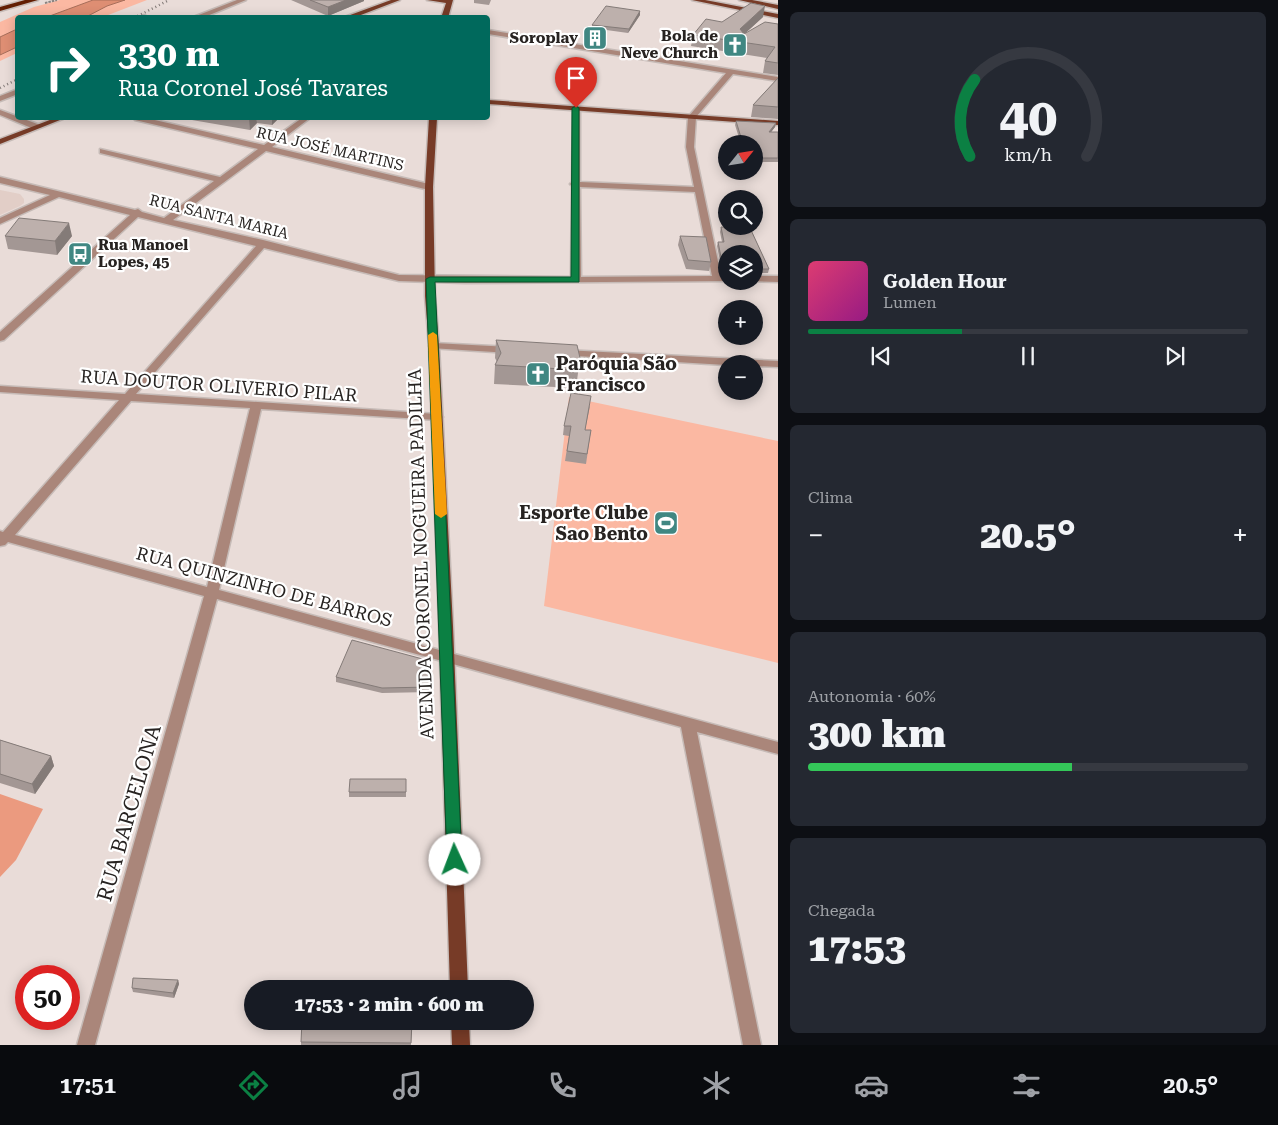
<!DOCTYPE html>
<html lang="pt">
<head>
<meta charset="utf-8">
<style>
	:root { --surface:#171b24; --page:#242831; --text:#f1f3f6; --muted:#9ea1a6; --line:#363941; --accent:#0b8043 }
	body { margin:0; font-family:"Roboto Serif",serif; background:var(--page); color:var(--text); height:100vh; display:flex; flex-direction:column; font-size:19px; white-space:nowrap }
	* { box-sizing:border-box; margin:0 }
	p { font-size:16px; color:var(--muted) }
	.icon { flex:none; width:28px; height:28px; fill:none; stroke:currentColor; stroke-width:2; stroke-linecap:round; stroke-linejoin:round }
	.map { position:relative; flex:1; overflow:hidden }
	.sheet { display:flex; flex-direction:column; gap:12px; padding:12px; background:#0d0f14; width:500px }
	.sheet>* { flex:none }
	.banner { position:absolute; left:15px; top:15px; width:475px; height:105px; border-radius:5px; box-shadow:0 2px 12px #0003; background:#00695c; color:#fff; overflow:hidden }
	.needle { width:32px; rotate:60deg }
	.buttons { position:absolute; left:718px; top:135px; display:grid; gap:10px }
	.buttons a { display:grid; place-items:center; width:45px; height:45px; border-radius:50%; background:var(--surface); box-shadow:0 2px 12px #0003; font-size:25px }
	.speed { position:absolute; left:15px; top:965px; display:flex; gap:10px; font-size:25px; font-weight:700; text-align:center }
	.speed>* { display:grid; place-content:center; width:65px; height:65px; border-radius:50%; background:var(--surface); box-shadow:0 2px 12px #0003; line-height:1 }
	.speed .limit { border:8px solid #d22; background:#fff; color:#111 }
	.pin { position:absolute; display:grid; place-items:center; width:42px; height:42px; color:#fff; margin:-51px -21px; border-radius:50% 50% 50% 0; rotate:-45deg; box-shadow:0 0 5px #0007 }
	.pin .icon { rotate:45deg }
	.me { position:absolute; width:55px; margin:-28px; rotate:358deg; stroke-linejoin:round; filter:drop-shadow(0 0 4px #0008) }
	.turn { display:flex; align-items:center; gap:18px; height:105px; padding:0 20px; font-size:22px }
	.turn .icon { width:65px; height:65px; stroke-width:2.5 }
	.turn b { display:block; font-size:35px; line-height:42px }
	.big { font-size:38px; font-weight:800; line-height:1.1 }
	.sheet .widget { flex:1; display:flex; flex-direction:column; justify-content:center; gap:8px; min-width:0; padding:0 18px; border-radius:8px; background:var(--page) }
	.sheet .dial { align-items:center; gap:0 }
	.dial svg { height:130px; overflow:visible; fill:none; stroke:var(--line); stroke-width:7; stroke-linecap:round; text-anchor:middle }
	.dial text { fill:var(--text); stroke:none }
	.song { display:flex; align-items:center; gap:15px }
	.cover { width:60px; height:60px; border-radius:8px; background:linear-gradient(135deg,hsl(340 70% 55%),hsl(310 70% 35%)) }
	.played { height:5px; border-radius:2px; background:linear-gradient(90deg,var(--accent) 35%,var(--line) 35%) }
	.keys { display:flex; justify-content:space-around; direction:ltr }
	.heat { display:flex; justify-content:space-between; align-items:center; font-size:28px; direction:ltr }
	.charge { height:8px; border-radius:4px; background:linear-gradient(90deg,#34c759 60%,var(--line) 0) }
	.trip { position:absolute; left:244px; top:980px; width:290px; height:50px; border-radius:25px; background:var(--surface); box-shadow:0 2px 12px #0003; font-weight:800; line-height:50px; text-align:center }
	.tab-bar { display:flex; height:80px; justify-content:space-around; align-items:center; background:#090b0e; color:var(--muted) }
	.tab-bar .icon { width:35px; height:35px }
	.tab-bar .on { color:var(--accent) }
	.tab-bar b { font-size:22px; color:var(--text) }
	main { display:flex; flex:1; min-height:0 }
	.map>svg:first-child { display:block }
</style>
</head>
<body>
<main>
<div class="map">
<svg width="778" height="1045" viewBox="0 0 778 1045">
	<rect width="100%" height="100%" fill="#e9dcd8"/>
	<!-- built -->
	<path fill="#e2cec7" d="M0 190 20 194 24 199V203L20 206 0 215Z"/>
	<!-- green -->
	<path fill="#fbb8a2" d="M60 0H147L103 17 18 18 17 53 0 61V22L34 7Z
		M569 397 778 441V663L544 606Z"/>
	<!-- forest -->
	<path fill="#eb9a7f" d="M0 794 43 809 16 860 0 877Z"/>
	<!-- water -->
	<path fill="#de8e73" stroke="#a76e5a" d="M93 0H125L107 6 86 17H47Z
		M17 29V47L0 55V37Z"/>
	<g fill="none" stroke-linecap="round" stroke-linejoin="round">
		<defs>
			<path id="minor" d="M237 0H246L202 18H191Z
				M144 15 150 18H141Z
				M488 30 778 77V81L733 74 696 117 694 147 721 276H726V281H729L465 283 399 281 264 248 136 394 437 414 443 417 437 420 261 409 219 590 778 742V754L697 732 761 1045H743L681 727 217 599 95 1045H77L204 596 8 542 5 545 0 546V531L3 532 119 400 0 392V386L125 394 256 246 138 217 4 340 0 341V332L130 215 59 197 0 224V218L50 195 0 183V177L135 210 138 209 142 212 164 218 214 181 100 153V149L220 177 258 149 135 120 134 118H146L264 145 302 118H310L272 147 429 184 433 187 429 190 266 151 173 220 263 240 399 275 571 277 572 186 570 184 572 182 573 106 580 108V182L694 187 686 147 688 117 726 73 488 34ZM580 187 695 192 712 276 581 277ZM131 401 250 408 207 587 15 535Z
				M18 89V94L0 101V96Z
				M0 110 40 125 41 127 34 129 0 115Z
				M754 276H778V282L751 281H754Z
				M434 343 511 347 516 350 511 353 430 348 429 346Z
				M564 350 778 361V367L754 366V364L726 365 560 355 559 353Z"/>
			<path id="major" d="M391 0H400L353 18H342Z
				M427 0H453L448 18H441L446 3Z
				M692 0H705L778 14V18Z
				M739 0H752L778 5V9Z
				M488 100 778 121V125L488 104Z
				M55 118H65L0 144V139Z
				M429 118H437L433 187 435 296 439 346 453 626 468 989H450L439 626 429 346 425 296V187Z
				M451 1021H469L470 1045H452Z"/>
			<path id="highway" d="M25 0H38L0 11V7Z"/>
		</defs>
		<!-- minor casing -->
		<use href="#minor" stroke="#c6bbb7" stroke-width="3"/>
		<!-- major casing -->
		<use href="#major" stroke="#c6bbb7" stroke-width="3"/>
		<!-- highway casing -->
		<use href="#highway" stroke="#c6bbb7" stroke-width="3"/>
		<!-- path -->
		<path stroke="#8a827f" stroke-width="2" stroke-dasharray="2.5 1" stroke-linecap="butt" d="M45 3 57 0"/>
		<!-- minor -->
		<use href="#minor" fill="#aa867a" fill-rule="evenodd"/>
		<!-- major -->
		<use href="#major" fill="#773b27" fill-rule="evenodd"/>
		<!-- highway -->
		<use href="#highway" fill="#631e03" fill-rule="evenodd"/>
		<!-- rail -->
		<path stroke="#827a77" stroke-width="2.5" stroke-dasharray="1 3" stroke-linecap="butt" d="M134 18 169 0
			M0 88 18 79"/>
	</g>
	<!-- wall -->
	<path fill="#a39794" d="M291 0H364V1L328 16Z
		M474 0H491L489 5 474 3Z
		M640 11V15L628 33 592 28V25Z
		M763 17 744 34 778 24V75L763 73 765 61 767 58 691 46 693 35 722 22Z
		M778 78V119L751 117 753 105Z
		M192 118H279L272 125 257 123 250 130 192 120Z
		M736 121 776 123 775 127 771 132H778V162H757L754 161V144H741L735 125Z
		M721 227 750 228 769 269 768 273H754V254H726V273L722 271 717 246 718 242H722L720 232Z
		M5 236H72L57 255 8 249Z
		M680 236 711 262 709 271 686 269 678 245Z
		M496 340 580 358 576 388 494 384 495 365 497 362 495 358Z
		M590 406 585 430H591L586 464 565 461 569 436 563 435 564 426Z
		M336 677 430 687V692L382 693 336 682Z
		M0 740 51 756 54 766 35 794 0 783Z
		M406 779V797H349V792Z
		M178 980 179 984 174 998 133 992 132 988Z
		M412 1021 411 1045H301V1042Z"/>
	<!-- shaded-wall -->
	<path fill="#847b78" d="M346 0H364V1L328 16V7Z
		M765 6 763 17 738 40 740 29Z
		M640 11V15L628 33 629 29Z
		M249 118H256L257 123 250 130Z
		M272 118H279L272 125Z
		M776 123 775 127 768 136 769 132Z
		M69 223 72 236 57 255 55 241Z
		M51 756 54 766 35 794 32 784Z
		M178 980 179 984 174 998 173 993Z"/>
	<!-- building -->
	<path fill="#bdb0ac" stroke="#847b78" d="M310 0H346L328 7Z
		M751 3 765 6 740 29 744 34 765 22 778 24V63L765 61 775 47 693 35 706 19 722 22Z
		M606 6 640 11 629 29 592 25Z
		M778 78V107L753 105Z
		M736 121 776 123 769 132H778V158H758L754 157V144H743Z
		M19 218 69 223 55 241 5 236Z
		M721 227 750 228 769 269H754V254H726V268L723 267 718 242H724Z
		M680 236 706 237 711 262 688 260Z
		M496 340 577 345 580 358 579 370 495 365 501 353Z
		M571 393 591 396 585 430H591L587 454 567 451 571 426H564Z
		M352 640 430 661V687L382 688 336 677Z
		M0 740 51 756 32 784 0 774Z
		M350 779H406V792H349Z
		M133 978 178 980 173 993 132 988Z
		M302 1021H412L411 1043 301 1042Z"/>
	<!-- route -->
	<path fill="#0b8043" stroke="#07532c" d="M576 106 579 108V282H435L462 860 460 865 455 867 450 865 447 860 426 279 430 277H571L572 108Z"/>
	<!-- slow -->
	<path fill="#f59e0b" d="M433 332 437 335 447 514 441 518 435 514 428 335Z"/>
	<!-- icons -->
	<defs>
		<symbol id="building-square" viewBox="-11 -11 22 22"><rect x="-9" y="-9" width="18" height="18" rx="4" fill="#408782" stroke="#fff"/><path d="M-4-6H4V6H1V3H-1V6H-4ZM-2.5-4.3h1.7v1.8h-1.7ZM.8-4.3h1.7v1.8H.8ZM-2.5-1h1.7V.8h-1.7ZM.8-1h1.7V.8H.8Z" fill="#fff"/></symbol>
		<symbol id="church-square" viewBox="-11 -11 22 22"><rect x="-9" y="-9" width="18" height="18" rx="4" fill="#408782" stroke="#fff"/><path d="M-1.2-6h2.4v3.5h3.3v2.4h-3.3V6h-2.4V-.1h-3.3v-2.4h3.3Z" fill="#fff"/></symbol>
		<symbol id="bus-square" viewBox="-11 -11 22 22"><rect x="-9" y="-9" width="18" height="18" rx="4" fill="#408782" stroke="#fff"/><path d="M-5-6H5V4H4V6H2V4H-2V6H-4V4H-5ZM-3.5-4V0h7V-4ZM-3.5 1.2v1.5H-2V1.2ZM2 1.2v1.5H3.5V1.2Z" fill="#fff"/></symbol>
		<symbol id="stadium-square" viewBox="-11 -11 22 22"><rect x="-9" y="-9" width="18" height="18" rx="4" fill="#408782" stroke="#fff"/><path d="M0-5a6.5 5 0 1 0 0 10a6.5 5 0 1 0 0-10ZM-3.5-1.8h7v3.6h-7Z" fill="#fff"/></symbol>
	</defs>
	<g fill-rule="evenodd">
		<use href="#building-square" x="581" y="24" width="28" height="28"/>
		<use href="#church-square" x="721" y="31" width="28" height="28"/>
		<use href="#bus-square" x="66" y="240" width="28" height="28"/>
		<use href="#church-square" x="524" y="360" width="28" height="28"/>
		<use href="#stadium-square" x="652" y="509" width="28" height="28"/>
	</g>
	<g text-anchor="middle" stroke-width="4.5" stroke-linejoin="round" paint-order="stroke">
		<!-- far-poi labels -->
		<g font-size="15" font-weight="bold" fill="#272321" stroke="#fff" text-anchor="end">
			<text x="718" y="41">Bola de<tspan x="718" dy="17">Neve Church</tspan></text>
			<text x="578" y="43">Soroplay</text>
			<text x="98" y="250" text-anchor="start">Rua Manoel<tspan x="98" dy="17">Lopes, 45</tspan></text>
		</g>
		<!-- far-street labels -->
		<g font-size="15" fill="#272321" stroke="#fff">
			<text transform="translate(330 149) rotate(13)" y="5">RUA JOSÉ MARTINS</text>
			<text transform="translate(219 217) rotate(14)" y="5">RUA SANTA MARIA</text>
		</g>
		<!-- poi labels -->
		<g font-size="18" font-weight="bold" fill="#272321" stroke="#fff" text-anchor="start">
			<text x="556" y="370">Paróquia São<tspan x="556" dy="21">Francisco</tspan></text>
			<text x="648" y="519" text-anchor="end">Esporte Clube<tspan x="648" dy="21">Sao Bento</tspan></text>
		</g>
		<!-- street labels -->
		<g font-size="18" fill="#272321" stroke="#fff">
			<text transform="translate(219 386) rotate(4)" y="6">RUA DOUTOR OLIVERIO PILAR</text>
			<text transform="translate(421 554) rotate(-92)" y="6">AVENIDA CORONEL NOGUEIRA PADILHA</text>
			<text transform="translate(264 587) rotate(15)" y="6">RUA QUINZINHO DE BARROS</text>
		</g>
		<!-- near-street labels -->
		<g font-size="21" fill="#272321" stroke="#fff">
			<text transform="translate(129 813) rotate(-74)" y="7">RUA BARCELONA</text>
		</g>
	</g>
</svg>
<div class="buttons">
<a><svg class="needle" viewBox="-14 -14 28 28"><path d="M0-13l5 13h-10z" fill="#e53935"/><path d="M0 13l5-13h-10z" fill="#9ea1a6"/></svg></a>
<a><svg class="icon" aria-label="search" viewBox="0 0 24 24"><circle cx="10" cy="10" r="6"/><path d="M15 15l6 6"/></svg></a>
<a><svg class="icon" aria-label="layers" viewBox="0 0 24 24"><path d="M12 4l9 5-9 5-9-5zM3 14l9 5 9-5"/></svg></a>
<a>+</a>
<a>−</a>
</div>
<div class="speed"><div class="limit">50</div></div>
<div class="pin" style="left:576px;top:108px;background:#d93025"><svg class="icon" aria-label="arrive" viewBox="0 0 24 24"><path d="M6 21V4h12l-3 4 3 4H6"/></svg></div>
<svg class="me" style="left:455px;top:860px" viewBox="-20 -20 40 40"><circle r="19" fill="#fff"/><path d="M0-13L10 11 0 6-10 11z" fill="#0b8043"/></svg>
<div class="trip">17:53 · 2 min · 600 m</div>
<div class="banner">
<div class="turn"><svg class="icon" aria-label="right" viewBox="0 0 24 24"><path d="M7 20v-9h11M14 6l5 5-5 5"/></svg><div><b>330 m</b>Rua Coronel José Tavares</div></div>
</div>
</div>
<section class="sheet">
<div class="widget dial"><svg viewBox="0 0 100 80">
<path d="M14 69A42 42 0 1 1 86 69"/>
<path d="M14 69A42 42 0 0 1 17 22" stroke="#0b8043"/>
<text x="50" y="56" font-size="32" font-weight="700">40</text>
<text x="50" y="72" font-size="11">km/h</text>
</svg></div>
<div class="widget">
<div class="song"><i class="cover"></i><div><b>Golden Hour</b><p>Lumen</p></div></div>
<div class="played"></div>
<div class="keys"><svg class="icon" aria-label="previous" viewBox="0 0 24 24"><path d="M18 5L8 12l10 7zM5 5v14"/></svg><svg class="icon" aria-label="pause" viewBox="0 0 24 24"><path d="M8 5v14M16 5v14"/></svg><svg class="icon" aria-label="next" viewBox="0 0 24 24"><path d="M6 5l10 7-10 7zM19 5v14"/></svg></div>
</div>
<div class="widget"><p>Clima</p>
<div class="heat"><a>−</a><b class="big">20.5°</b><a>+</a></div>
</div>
<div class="widget"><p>Autonomia · 60%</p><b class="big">300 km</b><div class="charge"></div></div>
<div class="widget"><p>Chegada</p><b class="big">17:53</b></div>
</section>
</main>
<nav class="tab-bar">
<b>17:51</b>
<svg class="icon on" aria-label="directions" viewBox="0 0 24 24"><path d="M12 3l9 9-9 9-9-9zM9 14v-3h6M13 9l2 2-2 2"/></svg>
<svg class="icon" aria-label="music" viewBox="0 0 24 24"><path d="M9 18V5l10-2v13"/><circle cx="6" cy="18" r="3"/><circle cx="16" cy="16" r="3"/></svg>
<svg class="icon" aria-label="phone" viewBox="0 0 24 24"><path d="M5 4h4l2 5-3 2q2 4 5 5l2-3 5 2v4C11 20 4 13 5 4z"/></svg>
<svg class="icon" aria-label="climate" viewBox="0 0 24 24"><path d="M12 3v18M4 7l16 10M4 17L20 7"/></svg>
<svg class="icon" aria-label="car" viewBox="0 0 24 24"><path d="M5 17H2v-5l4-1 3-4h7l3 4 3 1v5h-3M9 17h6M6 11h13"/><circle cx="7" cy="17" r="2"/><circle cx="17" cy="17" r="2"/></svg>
<svg class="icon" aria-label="filters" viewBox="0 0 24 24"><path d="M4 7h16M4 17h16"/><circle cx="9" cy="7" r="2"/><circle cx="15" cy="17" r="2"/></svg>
<b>20.5°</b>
</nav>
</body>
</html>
